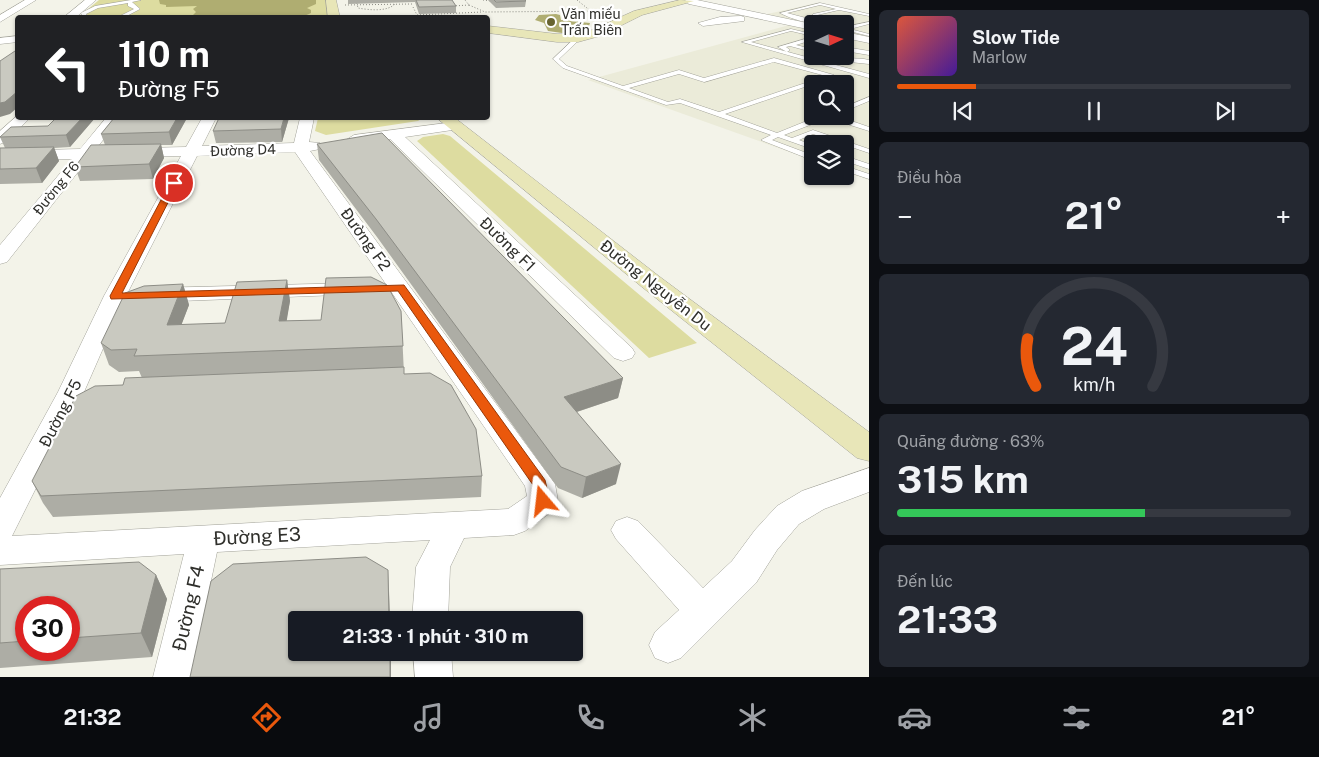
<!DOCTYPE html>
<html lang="vi">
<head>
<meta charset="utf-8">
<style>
	:root { --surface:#171b24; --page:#242831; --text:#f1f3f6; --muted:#9ea1a6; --line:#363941; --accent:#ea580c }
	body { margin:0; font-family:"Public Sans",sans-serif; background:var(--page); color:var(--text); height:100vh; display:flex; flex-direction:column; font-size:19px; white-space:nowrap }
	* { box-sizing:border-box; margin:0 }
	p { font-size:16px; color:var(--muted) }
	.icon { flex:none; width:28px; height:28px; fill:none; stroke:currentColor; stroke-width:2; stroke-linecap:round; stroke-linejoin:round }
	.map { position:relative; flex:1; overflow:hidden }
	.drawer { display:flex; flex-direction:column; gap:10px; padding:10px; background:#0d0f14; width:450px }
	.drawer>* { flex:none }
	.hud { position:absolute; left:15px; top:15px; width:475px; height:105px; border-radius:5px; box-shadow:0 1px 4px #0004; background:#202124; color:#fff; overflow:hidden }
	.needle { width:32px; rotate:86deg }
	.tools { position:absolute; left:804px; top:15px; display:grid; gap:10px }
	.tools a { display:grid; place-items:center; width:50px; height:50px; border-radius:5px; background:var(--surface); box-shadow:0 1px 4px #0004; font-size:25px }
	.speed { position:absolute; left:15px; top:596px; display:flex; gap:10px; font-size:25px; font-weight:700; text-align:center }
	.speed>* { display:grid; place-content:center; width:65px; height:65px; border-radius:50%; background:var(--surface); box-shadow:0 1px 4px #0004; line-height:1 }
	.speed .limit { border:8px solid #d22; background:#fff; color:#111 }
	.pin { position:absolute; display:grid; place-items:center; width:42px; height:42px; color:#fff; margin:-21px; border:2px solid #fff; border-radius:50%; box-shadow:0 1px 5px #0007 }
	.me { position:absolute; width:55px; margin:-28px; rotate:343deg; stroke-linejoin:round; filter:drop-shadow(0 0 4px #0008) }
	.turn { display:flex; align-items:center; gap:18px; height:105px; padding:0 20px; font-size:22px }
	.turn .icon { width:65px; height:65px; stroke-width:2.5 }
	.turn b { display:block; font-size:35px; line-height:42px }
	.big { font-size:38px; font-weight:700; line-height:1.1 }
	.drawer .tile { flex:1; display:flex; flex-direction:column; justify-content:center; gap:8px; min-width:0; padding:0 18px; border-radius:8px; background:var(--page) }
	.drawer .dial { align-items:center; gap:0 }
	.dial svg { height:130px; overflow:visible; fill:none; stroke:var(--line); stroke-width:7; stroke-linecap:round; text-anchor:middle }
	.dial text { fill:var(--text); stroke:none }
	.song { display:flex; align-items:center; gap:15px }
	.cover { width:60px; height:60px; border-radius:8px; background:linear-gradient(135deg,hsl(10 70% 55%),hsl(260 70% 35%)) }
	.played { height:5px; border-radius:2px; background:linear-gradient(90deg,var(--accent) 20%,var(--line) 20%) }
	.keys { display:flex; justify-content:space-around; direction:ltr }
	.heat { display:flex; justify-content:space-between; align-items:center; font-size:28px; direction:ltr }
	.charge { height:8px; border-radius:4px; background:linear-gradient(90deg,#34c759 63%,var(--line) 0) }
	.trip { position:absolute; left:288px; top:611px; width:295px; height:50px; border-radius:5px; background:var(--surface); box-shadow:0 1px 4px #0004; font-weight:700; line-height:50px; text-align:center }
	.menu { display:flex; height:80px; justify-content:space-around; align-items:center; background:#090b0e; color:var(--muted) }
	.menu .icon { width:35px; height:35px }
	.menu .on { color:var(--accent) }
	.menu b { font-size:22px; color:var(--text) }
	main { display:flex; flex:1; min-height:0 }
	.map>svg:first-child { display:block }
</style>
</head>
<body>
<main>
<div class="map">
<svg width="869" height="677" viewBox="0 0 869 677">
	<rect width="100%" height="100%" fill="#f3f3e9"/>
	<!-- built -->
	<path fill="#ebebd9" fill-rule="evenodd" d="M817 3 869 14V39L845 33V24H812V26L763 15Z
		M793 24 812 29V56H845V36L869 42V180L845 172V144H812V160L588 80ZM812 84H845V116H812Z"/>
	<!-- green -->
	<path fill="#dddca0" d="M99 0H326L329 18H77Z
		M318 118H422L418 121 326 135 315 131Z
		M443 134 450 136 697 343 649 358 417 141 423 137Z"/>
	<!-- water -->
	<path fill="#afad71" d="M159 0H316V4L307 8 311 10V13C288 26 219 12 191 17L196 12 193 9 197 6 166 7V5L160 4Z
		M556 14 560 15 561 20 590 23 589 26 569 32V34L548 31 544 23 535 20 539 15Z"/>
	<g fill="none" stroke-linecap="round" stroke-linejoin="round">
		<defs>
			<path id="service" d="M131 0H141L132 2 140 9 123 18H116L134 9 128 6V3L98 8 86 14 88 18H83L81 13 95 6Z
				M820 3 869 14V16L839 10 813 16V14L836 9 820 5 787 13 825 23 847 18 849 19C829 29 799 23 780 13Z
				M869 22V24L850 29 869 34V36L845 30V27Z
				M791 29 812 34V36L791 31 751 42 869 74V78L742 42Z
				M576 37 581 38 559 59 567 66 623 86 679 70 704 78 774 58 834 75V77L725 114 777 133 819 116H837L869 127V131L828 118 784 135 792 138 813 130 869 149V153L813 134 799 140 812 145V149L778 137 772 140 812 155V159H809L761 140 771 135 680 103 666 105 563 68 553 59ZM774 62 826 76 719 112 680 99 668 102 629 88 679 74 704 82Z
				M812 37V40L796 45 812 49V52L790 46 786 47 790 50 787 52 778 47Z
				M845 47 869 51V55L845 51Z
				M832 57 864 59 869 60V64L830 60Z
				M869 97V101L845 111V107Z
				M845 156 869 164V169L845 161Z
				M845 166 869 174V179L845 171Z"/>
			<path id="minor" d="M25 0H36L0 22V15Z
				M85 0H96L75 18H63Z
				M685 0H697L812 24V30L689 4Z
				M741 16 744 17V21L703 26 698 23 720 17Z
				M845 32 869 37V43L845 38Z
				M18 36V42L0 44V38Z
				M18 115V118H30L5 142 0 144V131Z
				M106 118H120L96 149 186 147 202 118H216L202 146 294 143 300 118H314L309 142 320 143 323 146 320 149 310 151 555 484 558 501 554 510 525 531 514 535 464 538 450 567 448 620H412L416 567 430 540 217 552 191 677H153L184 554 0 565V498L58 392 104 296 181 156 89 158 7 262 0 264V245L72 159 0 161V151L80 149ZM295 152 525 486 527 496 508 509 12 536 84 392 126 296 197 156Z
				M454 122 459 123 461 126 459 129 405 137 632 348 635 353 632 358 623 361 614 358 390 139 354 145 346 140 354 135Z
				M356 283 364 284 367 289 364 294 154 302 146 300 143 295 146 290 154 288Z
				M869 468V492L824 509 799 524 777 550 756 583 681 658 668 663 655 658 649 645 655 632 679 610 616 539 611 530 616 521 627 517 638 521 703 588 732 561 755 530 777 506 802 491Z
				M413 652H451L453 677H415Z"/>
			<path id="secondary" d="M326 0H336L340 18H328Z
				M680 0 694 1 642 15 600 36 578 42H557L488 33V26L557 34H578L592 30 634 11Z
				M437 118H455L660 277 869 432V461L857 458 642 287Z"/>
		</defs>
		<!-- service casing -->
		<use href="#service" stroke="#a3a39a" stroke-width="1"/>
		<!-- minor casing -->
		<use href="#minor" stroke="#a3a39a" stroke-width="1"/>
		<!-- secondary casing -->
		<use href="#secondary" stroke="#a3a39a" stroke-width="1"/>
		<!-- path -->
		<path stroke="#898982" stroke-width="1" stroke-dasharray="1 2" stroke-linecap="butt" d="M356 0 358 8C369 10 387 12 395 4
			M483 0 492 1
			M577 0 592 12
			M345 5 412 4
			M469 5 485 12 609 11
			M453 6 469 5 465 0
			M413 7 417 15 482 12"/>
		<!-- service -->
		<use href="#service" fill="#fff" fill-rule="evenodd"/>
		<!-- minor -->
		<use href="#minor" fill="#fff" fill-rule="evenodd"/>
		<!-- secondary -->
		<use href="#secondary" fill="#e8e6b8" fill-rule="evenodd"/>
	</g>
	<!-- wall -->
	<path fill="#adada5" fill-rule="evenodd" d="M348 0H452L456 6V13L419 14 415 2 348 4Z
		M488 0H525L526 1 525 7 496 8Z
		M95 118 70 147 54 148 59 161 42 183 0 184V148H5L0 137 48 126Z
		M114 118H187L172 145H161L164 158 153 179 80 181 75 167 105 145 101 134Z
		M289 118 282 142 216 143 213 131Z
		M317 144 623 378 618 398 577 412 616 484 582 498 558 488 377 237 319 160Z
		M287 280 290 301 286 321 321 320 401 311 404 374 482 476 481 497 53 517 43 503 32 481 123 385 142 378 139 371 119 372 109 365 101 343 183 284 189 305 181 325 225 323Z
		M0 569 156 575 167 599 152 657 0 668ZM26 608H69V650H26Z"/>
	<!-- shaded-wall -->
	<path fill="#8d8d86" d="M18 91V107L10 114 0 117V103Z
		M82 118H95L70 147 66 135Z
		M177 118H187L172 145 169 132Z
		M284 118H289L282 142 281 129Z
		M161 144 164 158 153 179 149 164Z
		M54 147 59 161 42 183 36 168Z
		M287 280 290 301 283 343 279 321Z
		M183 284 189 305 173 347 167 325Z
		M623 378 618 398 561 417 564 397Z
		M621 464 616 484 582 498 586 477Z
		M388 570 389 591 390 620H389Z
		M156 575 167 599 152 657 141 633Z
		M390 652H391V677H390Z"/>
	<!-- building -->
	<path fill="#c9c9c0" stroke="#8d8d86" d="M416 0H452L456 6 419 7Z
		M494 0H525L526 1 496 2Z
		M18 49V91L5 102 0 103V61Z
		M56 118H82L66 135 0 137 11 127 48 126Z
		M114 118H177L169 132 101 134Z
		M219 118H284L281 129 213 131Z
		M382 133 623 378 564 397 621 464 586 477 561 467 376 219 317 144Z
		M161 144 149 164 75 167 91 145Z
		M54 147 36 168 0 169V148Z
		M371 277 387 285 401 311 403 346 134 356 137 349 111 350 101 343 125 293 144 286 183 284 167 325 225 323 237 282 287 280 279 321 321 320 326 278Z
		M404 367V374L430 373 451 385 476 429 482 476 41 496 32 481 76 396 95 386 123 385 125 378Z
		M366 557 388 570 389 620H296V652H390V677H190L211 581 233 564Z
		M139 562 156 575 141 633 69 638V608H26V641L0 643V569Z"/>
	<!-- route -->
	<path fill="#ea580c" stroke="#983908" d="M174 181 178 183 122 293 404 285 545 480 550 501 548 505H538L533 485 398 291 111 299 110 296 170 183Z"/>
	<!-- markers -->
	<circle fill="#676431" stroke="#fff" stroke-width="2" cx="551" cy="22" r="5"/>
	<g text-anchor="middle" stroke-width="4.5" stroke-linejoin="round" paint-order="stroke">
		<!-- far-poi labels -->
		<g font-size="14" fill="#30302c" stroke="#fff" text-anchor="start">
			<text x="561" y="19">Văn miếu<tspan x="561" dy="16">Trấn Biên</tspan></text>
		</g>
		<!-- far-street labels -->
		<g font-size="14" fill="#30302c" stroke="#fff">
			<text transform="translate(243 150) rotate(-2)" y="5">Đường D4</text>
			<text transform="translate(56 188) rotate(-51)" y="5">Đường F6</text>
		</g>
		<!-- street labels -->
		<g font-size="16" fill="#30302c" stroke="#fff">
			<text transform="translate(366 239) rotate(54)" y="6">Đường F2</text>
			<text transform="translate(508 244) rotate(44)" y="6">Đường F1</text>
			<text transform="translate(656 285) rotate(38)" y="6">Đường Nguyễn Du</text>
			<text transform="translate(60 413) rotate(-63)" y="6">Đường F5</text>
		</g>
		<!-- near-street labels -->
		<g font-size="19" fill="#30302c" stroke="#fff">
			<text transform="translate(257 536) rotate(-3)" y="7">Đường E3</text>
			<text transform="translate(188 608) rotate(-77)" y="7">Đường F4</text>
		</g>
	</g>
</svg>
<div class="tools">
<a><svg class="needle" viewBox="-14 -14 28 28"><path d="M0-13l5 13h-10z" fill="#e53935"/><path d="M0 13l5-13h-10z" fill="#9ea1a6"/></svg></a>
<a><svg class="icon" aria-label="search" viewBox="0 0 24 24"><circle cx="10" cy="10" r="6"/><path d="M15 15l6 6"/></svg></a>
<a><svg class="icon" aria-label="layers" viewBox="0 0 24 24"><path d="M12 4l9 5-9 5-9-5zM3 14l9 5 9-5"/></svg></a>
</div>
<div class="speed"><div class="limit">30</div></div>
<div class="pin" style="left:174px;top:183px;background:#d93025"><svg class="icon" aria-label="arrive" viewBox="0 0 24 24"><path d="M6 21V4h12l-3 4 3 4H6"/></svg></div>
<svg class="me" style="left:543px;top:501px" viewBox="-20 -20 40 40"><path d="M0-17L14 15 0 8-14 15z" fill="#ea580c" stroke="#fff" stroke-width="4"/></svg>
<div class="trip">21:33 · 1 phút · 310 m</div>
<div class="hud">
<div class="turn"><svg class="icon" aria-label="left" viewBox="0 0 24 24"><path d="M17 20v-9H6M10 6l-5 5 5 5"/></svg><div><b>110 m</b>Đường F5</div></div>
</div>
</div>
<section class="drawer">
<div class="tile">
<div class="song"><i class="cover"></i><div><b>Slow Tide</b><p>Marlow</p></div></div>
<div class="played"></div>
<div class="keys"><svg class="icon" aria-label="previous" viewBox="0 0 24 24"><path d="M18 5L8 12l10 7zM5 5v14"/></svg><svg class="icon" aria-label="pause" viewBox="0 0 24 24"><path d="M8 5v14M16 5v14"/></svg><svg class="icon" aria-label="next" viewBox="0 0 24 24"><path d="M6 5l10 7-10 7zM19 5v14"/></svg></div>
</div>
<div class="tile"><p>Điều hòa</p>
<div class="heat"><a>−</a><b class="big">21°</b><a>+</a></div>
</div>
<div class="tile dial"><svg viewBox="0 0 100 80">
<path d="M14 69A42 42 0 1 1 86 69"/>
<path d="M14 69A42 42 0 0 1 9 40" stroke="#ea580c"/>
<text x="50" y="56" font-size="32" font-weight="700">24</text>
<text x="50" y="72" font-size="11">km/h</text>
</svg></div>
<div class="tile"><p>Quãng đường · 63%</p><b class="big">315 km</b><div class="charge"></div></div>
<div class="tile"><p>Đến lúc</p><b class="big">21:33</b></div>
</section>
</main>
<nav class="menu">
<b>21:32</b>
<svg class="icon on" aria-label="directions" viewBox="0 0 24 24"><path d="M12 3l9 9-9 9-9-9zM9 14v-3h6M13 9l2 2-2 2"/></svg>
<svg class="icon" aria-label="music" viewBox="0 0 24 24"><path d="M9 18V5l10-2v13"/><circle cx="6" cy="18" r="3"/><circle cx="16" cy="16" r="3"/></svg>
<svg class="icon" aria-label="phone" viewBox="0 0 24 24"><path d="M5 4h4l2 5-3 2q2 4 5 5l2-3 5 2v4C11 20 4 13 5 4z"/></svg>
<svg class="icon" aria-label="climate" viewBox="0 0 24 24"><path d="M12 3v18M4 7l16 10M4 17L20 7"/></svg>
<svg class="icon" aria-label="car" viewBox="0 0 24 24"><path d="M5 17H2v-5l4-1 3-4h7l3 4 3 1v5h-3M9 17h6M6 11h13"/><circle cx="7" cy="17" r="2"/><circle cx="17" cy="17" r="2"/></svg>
<svg class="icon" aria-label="filters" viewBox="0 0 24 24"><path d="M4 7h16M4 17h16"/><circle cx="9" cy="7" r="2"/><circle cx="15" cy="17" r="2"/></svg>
<b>21°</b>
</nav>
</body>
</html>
